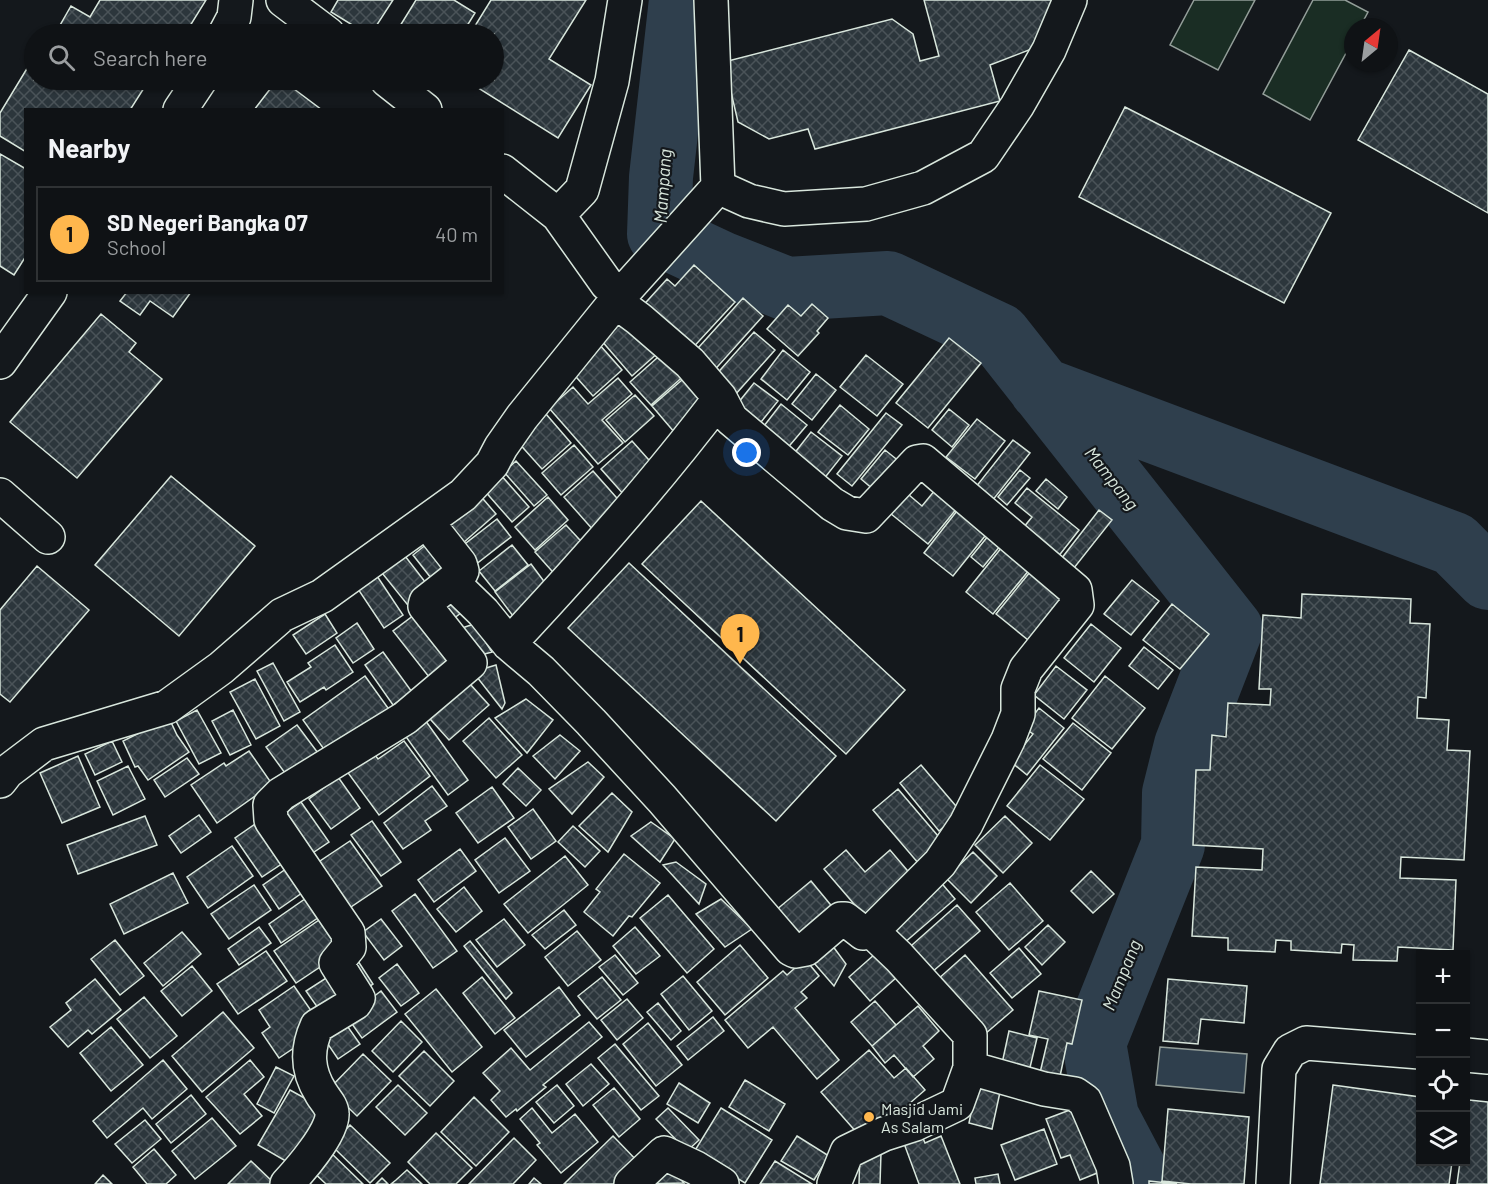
<!DOCTYPE html>
<meta charset="utf-8">
<style>
body{margin:0;font-family:Barlow,sans-serif;background:#181b1e;color:#f1f3f6}
.controls{position:absolute;right:18px;bottom:18px;display:grid;overflow:hidden;border-radius:0px;box-shadow:0 2px 4px #0004}
.controls button{width:54px;height:54px;display:grid;place-items:center;padding:0;border:0;border-bottom:2px solid #2f3234;background:#0f1215;color:#f1f3f6;font:30px sans-serif}
.compass{position:absolute;left:1344px;top:18px;width:54px;height:54px;border-radius:50%;background:#0f1215;box-shadow:0 2px 4px #0004;rotate:29deg}
.you{position:absolute;left:747px;top:453px;width:21px;height:21px;margin:-15px;border:4px solid #fff;border-radius:50%;background:#1a73e8;box-shadow:0 0 0 9px #1a73e833}
.badge{display:grid;place-items:center;width:39px;height:39px;border-radius:50%;background:#ffb74d;color:#111;font-size:20px;font-weight:700}
.pin{position:absolute;translate:-50% -50px;filter:drop-shadow(0 2px 3px #0008)}
.pin::after{content:'';position:absolute;top:32px;width:21px;height:18px;background:inherit;clip-path:polygon(0 0,100% 0,50% 100%)}
.list{margin:0;padding:0;list-style:none}
h2{display:flex;justify-content:space-between;align-items:center;height:78px;margin:0;padding:0 24px;font-size:26px}
h2 small{font-size:20px;font-weight:400;color:#9b9ea0}
.list li{display:grid;grid-template-columns:39px 1fr auto;gap:18px;align-items:center;box-sizing:border-box;height:96px;margin:0 12px 12px;padding:0 12px;border:2px solid #2f3234;border-radius:0px}
.list b{display:block;font-size:22px;white-space:nowrap}
.list p{margin:0;font-size:20px;white-space:nowrap;color:#9b9ea0}
.list em{font-size:20px;font-style:normal;color:#9b9ea0}
.icon{flex:none;width:33px;height:33px;fill:none;stroke:currentColor;stroke-width:2;stroke-linecap:round;stroke-linejoin:round}
.map{position:relative;flex:none;width:1488px;height:1184px;overflow:hidden}
.search{position:absolute;background:#0f1215;box-shadow:0 2px 4px #0004;left:24px;top:24px;width:480px;height:66px;display:flex;align-items:center;gap:15px;box-sizing:border-box;padding:0 21px;border-radius:33px;color:#9b9ea0;font-size:22px}
.panel{position:absolute;background:#0f1215;box-shadow:0 2px 4px #0004;left:24px;top:108px;width:480px;height:186px;border-radius:0px}
.map>svg:first-child{display:block}
.pitch{fill:#1a2d24;stroke:#939e99;stroke-width:1.5}
.water{fill:#2f3f4d;stroke:#939e99;stroke-width:1.5}
.lines{fill:none;stroke-linecap:round;stroke-linejoin:round}
.river{stroke:#2f3f4d;stroke-width:64}
.building{fill:url(#building-cross-hatch);stroke:#d8e6dc;stroke-width:1.5}
.minor-casing{stroke:#d8e6dc;stroke-width:36}
.minor{stroke:#14181c;stroke-width:33}
.poi-dot{fill:#ffb74d;stroke:#14181c;stroke-width:2}
.labels{text-anchor:middle;dominant-baseline:central;stroke-width:4.5;stroke-linejoin:round;paint-order:stroke}
.poi-label{font-size:16px;fill:#d8e6dc;stroke:#14181c;text-anchor:start}
.water-label{font-size:18px;font-style:italic;fill:#d8e6dc;stroke:#14181c}
</style>
<div class="map">
<svg width="1488" height="1184" viewBox="0 0 1488 1184">
<defs>
<pattern id="building-cross-hatch" width="8" height="8" patternUnits="userSpaceOnUse" patternTransform="scale(1.5)"><rect width="8" height="8" fill="#2c363c"/><path d="M0 0l8 8M0 8l8-8" fill="none" stroke="#4a5358"/></pattern>
</defs>
<rect width="100%" height="100%" fill="#14181c"/>
<path class="pitch" d="M1194 0H1255L1218 70 1170 45Z
M1313 0H1345L1368 12 1360 27H1353V40L1310 120 1263 94Z"/>
<path class="water" d="M1160 1047 1247 1054 1244 1093 1156 1085Z"/>
<g class="lines">
<path class="river" d="M681 0 661 177 659 234 721 263 787 289 888 283 999 335 1231 629 1186 745 1174 793 1173 845 1094 1043 1107 1117 1137 1174 1138 1184
M1041 389 1454 544 1488 578"/>
</g>
<path class="building" d="M100 0H206L185 34H71L59 27 71 6 90 17Z
M338 0H393L371 34H367L331 12Z
M416 0H454L475 13 462 34H395Z
M491 0H586L549 59 591 85 558 138 475 86 478 80H494V34H470Z
M924 0H1055L1042 45 990 65 1000 101 815 149 808 129 769 139 738 122 724 62 892 19 913 34 920 61 939 56Z
M1409 50 1488 94V213L1358 140Z
M34 57V80H130L144 88 130 110H26V152L0 136V113Z
M277 80H282L322 110H254Z
M1125 107 1331 213 1284 303 1079 197Z
M0 154 26 169V256L14 275 0 266Z
M694 265 735 302 688 353 639 310 667 279 675 286Z
M127 292H191L173 317 150 301 140 315 120 301Z
M743 298 763 316 710 375 690 357Z
M812 304 828 318 817 331 819 333 798 356 767 329 788 305 801 316Z
M101 314 136 343 129 352 162 379 77 478 10 422Z
M628 316 660 351 632 376 601 340Z
M754 332 775 350 735 395 714 377Z
M949 338 981 363 928 428 896 403Z
M598 343 622 370 593 396 569 369Z
M666 350 687 373 651 405 630 382Z
M783 350 810 372 787 400 761 379Z
M866 355 903 384 877 416 840 387Z
M690 373 713 400 675 433 652 406Z
M816 374 836 390 812 420 792 404Z
M618 378 632 394 602 420 623 443 598 464 549 408 573 387 588 404Z
M754 383 778 401 757 427 734 408Z
M635 395 654 416 625 442 606 420Z
M781 404 807 425 785 451 760 431Z
M840 405 869 429 848 455 818 432Z
M949 409 969 425 952 447 932 430Z
M886 413 902 425 852 486 837 474Z
M546 414 571 443 542 469 516 440Z
M977 419 1005 441 975 479 946 457Z
M811 432 842 456 823 480 793 455Z
M1013 440 1030 453 992 501 975 488Z
M632 441 656 468 625 496 601 469Z
M574 445 593 467 561 495 542 473Z
M885 450 905 466 881 496 861 479Z
M516 461 547 495 534 506 504 472Z
M1020 470 1030 478 1007 505 998 497Z
M593 471 623 505 594 531 564 497Z
M500 474 529 507 512 522 483 489Z
M171 476 255 546 179 636 95 565Z
M1046 479 1067 497 1058 509 1036 491Z
M940 484 962 502 928 544 885 509 902 489 922 506Z
M1027 488 1079 530 1054 562 1019 533 1032 517 1015 503Z
M478 493 496 514 463 543 444 522Z
M548 497 568 520 535 550 515 527Z
M701 501 905 690 846 754 642 564Z
M964 502 993 526 953 576 924 553Z
M1099 510 1112 520 1070 573 1058 563Z
M497 519 511 537 475 565 461 547Z
M566 525 590 551 559 579 535 552Z
M993 530 1005 540 983 567 971 557Z
M433 539 458 571 438 587 413 555Z
M1006 542 1034 564 993 614 966 592Z
M512 545 528 565 495 591 479 571Z
M405 556 433 592 411 609 382 573Z
M629 563 836 756 776 821 568 628Z
M531 564 552 592 516 620 495 592Z
M37 566 89 610 10 702 0 694V610Z
M1030 572 1068 602 1033 644 996 614Z
M375 573 403 615 384 628 356 586Z
M1132 580 1159 601 1131 635 1104 614Z
M1302 594 1411 599 1410 623 1430 624 1426 698 1418 697 1417 718 1449 720 1447 750 1470 751 1464 860 1401 857 1400 878 1456 880 1453 950 1398 947 1397 961 1353 960 1354 945 1342 944 1341 953 1291 950V941L1276 940 1275 952 1228 950V938L1192 936 1196 867 1262 870 1263 849 1193 845 1196 770H1210L1212 735 1226 737 1228 703 1270 705 1271 689H1259L1263 615 1301 618Z
M447 599 461 613 445 625Z
M1172 604 1209 634 1180 669 1143 640Z
M422 609 462 660 433 682 393 631Z
M325 614 337 633 306 654 293 635Z
M357 623 374 649 353 663 336 638Z
M474 624 492 652 474 657 453 631Z
M1091 624 1121 648 1094 682 1064 658Z
M335 645 353 672 326 690 324 687 300 702 287 682 311 667 308 663Z
M1144 647 1173 670 1158 689 1129 666Z
M383 652 412 692 393 705 365 665Z
M273 663 300 712 284 721 257 671Z
M496 665 505 703 502 709 473 672Z
M1056 666 1087 690 1064 719 1034 695Z
M461 674 489 705 449 740 422 710Z
M365 676 393 715 331 759 303 720Z
M1105 676 1145 708 1112 749 1072 718Z
M255 679 280 726 256 739 230 692Z
M526 699 553 720 527 753 495 718Z
M1039 708 1064 728 1027 775 1011 762 1033 734 1024 728Z
M197 710 221 753 199 764 176 721Z
M233 710 251 745 230 755 212 721Z
M169 718 177 735 189 752 148 780 138 766 135 767 123 741Z
M489 718 522 755 496 778 463 741Z
M425 720 468 780 448 795 404 734Z
M1073 723 1111 753 1082 790 1043 759Z
M297 725 324 761 293 784 266 747Z
M560 735 580 751 555 779 533 756Z
M112 741 122 762 95 775 85 754Z
M404 741 430 776 379 815 343 766 369 747 378 759Z
M249 751 272 784 217 823 191 785 224 763 226 766Z
M78 756 100 807 62 823 40 773Z
M187 758 199 774 165 797 154 780Z
M588 762 604 777 572 814 549 789Z
M921 765 961 812 939 831 900 783Z
M1040 765 1084 799 1050 840 1007 806Z
M128 766 145 799 113 815 97 781Z
M518 768 541 790 526 806 503 784Z
M338 777 360 808 331 829 309 799Z
M432 786 447 806 425 821 431 830 403 849 384 823Z
M492 787 514 818 478 843 456 813Z
M898 789 944 843 919 864 873 810Z
M612 793 632 812 608 852 579 826Z
M301 802 329 842 302 860 274 821Z
M533 809 556 841 531 859 508 827Z
M199 815 211 832 181 853 169 836Z
M145 816 157 845 78 874 67 845Z
M1005 816 1032 843 1003 873 975 845Z
M265 817 292 857 262 877 235 838Z
M372 821 401 862 381 876 351 835Z
M651 822 675 839 660 862 631 836Z
M573 826 600 851 585 867 558 842Z
M505 838 530 871 499 893 475 860Z
M350 841 382 886 342 913 311 867Z
M232 846 253 876 208 908 187 877Z
M460 849 476 871 434 902 418 880Z
M846 850 865 872 890 850 918 883 872 925 824 869Z
M973 852 997 876 971 903 946 878Z
M624 854 660 883 632 917 629 916 613 936 584 912 600 892 596 889Z
M565 856 588 885 528 933 504 904Z
M676 862 706 884 699 904 663 865Z
M293 864 309 888 279 909 263 885Z
M1091 871 1114 894 1093 913 1071 891Z
M173 873 188 903 124 934 110 904Z
M938 879 955 899 896 950 879 930Z
M811 881 839 915 799 949 770 915Z
M1010 883 1043 921 1009 950 976 912Z
M254 885 271 910 229 939 211 914Z
M464 887 482 911 456 932 437 909Z
M312 894 325 913 281 943 269 924Z
M415 894 457 951 433 968 392 911Z
M668 895 714 949 687 973 640 918Z
M721 899 752 929 725 947 696 914Z
M957 905 980 931 925 978 903 953Z
M564 910 576 925 545 949 532 935Z
M322 918 344 951 296 983 274 951Z
M381 919 402 946 384 960 363 932Z
M504 919 525 945 497 967 476 940Z
M1048 925 1065 942 1042 965 1025 947Z
M259 927 271 943 239 965 228 949Z
M635 927 660 956 636 974 613 946Z
M577 931 601 960 568 986 545 957Z
M182 932 201 954 163 986 144 963Z
M115 940 144 976 120 995 91 959Z
M470 941 512 993 506 999 464 946Z
M740 945 768 978 725 1015 697 982Z
M832 945 846 964 834 986 814 963Z
M884 946 905 970 870 1001 849 977Z
M1019 948 1041 974 1012 998 990 973Z
M266 951 287 981 238 1014 217 984Z
M615 955 638 983 623 995 599 967Z
M965 955 1013 1010 985 1034 937 980Z
M356 958 373 984 359 994 342 968Z
M805 959 819 976 801 992 807 998 795 1008 839 1060 817 1079 773 1027 748 1048 725 1020 783 971 787 975Z
M397 964 419 993 401 1006 379 978Z
M192 966 212 991 182 1016 161 991Z
M337 971 355 998 325 1018 306 991Z
M683 976 712 1011 689 1030 661 994Z
M482 977 515 1018 495 1034 463 993Z
M602 977 621 1000 597 1019 578 996Z
M95 979 121 1010 92 1034 88 1030 68 1047 50 1027 71 1010 66 1003Z
M1168 979 1247 986 1244 1023 1201 1019 1198 1044 1163 1041Z
M294 986 312 1012 302 1019 313 1035 279 1058 262 1033 270 1027 259 1010Z
M559 987 580 1015 526 1057 504 1030Z
M436 989 482 1047 452 1072 405 1014Z
M381 991 397 1012 362 1038 347 1017Z
M1039 991 1082 1000 1072 1044 1067 1043 1059 1081 1039 1077 1048 1039 1029 1035Z
M144 997 177 1036 150 1058 117 1019Z
M627 999 643 1018 617 1040 601 1020Z
M875 1001 896 1025 872 1046 851 1022Z
M658 1003 681 1031 671 1040 647 1012Z
M918 1006 939 1031 923 1046 934 1059 913 1077 894 1055 885 1063 872 1046Z
M223 1012 254 1048 202 1092 172 1056Z
M338 1013 360 1044 338 1059 317 1028Z
M713 1017 724 1031 688 1060 677 1046Z
M401 1021 422 1042 393 1072 372 1051Z
M589 1022 602 1037 543 1085 546 1087 517 1111 516 1109 506 1117 491 1100 500 1091 483 1073 511 1048 530 1070Z
M648 1023 682 1065 656 1086 623 1044Z
M111 1027 143 1065 111 1091 80 1053Z
M1009 1031 1037 1038 1027 1080 1000 1073Z
M615 1044 659 1096 641 1110 598 1058Z
M869 1050 894 1078 906 1068 925 1090 865 1142 821 1092Z
M424 1051 454 1081 430 1106 399 1076Z
M363 1054 391 1081 357 1116 329 1089Z
M163 1060 187 1089 152 1119 143 1108 107 1138 93 1121Z
M250 1060 264 1077 244 1094 262 1116 240 1134 206 1097Z
M591 1064 609 1084 583 1106 566 1084Z
M276 1067 294 1076 274 1113 257 1104Z
M978 1078 1002 1083 992 1129 969 1123Z
M745 1080 785 1104 769 1131 729 1107Z
M679 1083 710 1103 698 1123 667 1104Z
M398 1085 427 1113 405 1135 376 1107Z
M557 1085 574 1106 554 1123 536 1102Z
M1333 1085 1420 1097V1162H1452L1449 1184H1320Z
M614 1088 640 1119 619 1137 593 1105Z
M290 1090 328 1111 296 1167 258 1145Z
M191 1095 206 1114 171 1143 156 1124Z
M474 1097 509 1132 476 1166 441 1132Z
M1469 1100 1488 1102V1184H1457L1460 1162H1466V1122Z
M1083 1105 1112 1167 1080 1180 1070 1155 1061 1158 1046 1119Z
M532 1108 552 1133 575 1114 598 1142 561 1173 537 1145 540 1143 520 1119Z
M668 1108 699 1140 687 1151 656 1119Z
M721 1108 772 1140 745 1183 694 1152Z
M1168 1109 1249 1117 1244 1184H1191L1162 1181Z
M212 1118 236 1146 195 1179 172 1151Z
M145 1120 161 1139 132 1163 115 1144Z
M350 1125 390 1163 370 1183 331 1145Z
M1044 1129 1057 1164 1015 1180 1001 1145Z
M920 1131 925 1143 941 1136 960 1184H919L902 1138Z
M436 1133 472 1168 456 1184H430L408 1162Z
M613 1136 642 1166 624 1184H564Z
M797 1136 829 1156 814 1180 781 1161Z
M514 1138 536 1160 513 1184H469Z
M154 1149 176 1175 166 1184H147L133 1167Z
M328 1150 363 1184H326L309 1168Z
M860 1152 881 1153 880 1184H859Z
M251 1161 275 1184H228Z
M775 1161 812 1184H760Z
M664 1162 684 1183 641 1184Z
M407 1170 422 1184H391L396 1180Z
M998 1174 1000 1184H976L975 1178Z
M103 1175 112 1184H95Z
M382 1178 388 1184H376Z
M534 1178 541 1184H529Z
M1149 1181 1177 1184H1149Z"/>
<g class="lines">
<defs>
<path id="minor" d="M283 0 328 34
M225 34 234 17 236 0
M387 80 425 110
M180 110 200 80
M502 171 558 215 607 284 620 296
M718 187 749 201 784 209 866 204 923 188 983 156 1017 106 1049 50 1070 0
M558 215 582 190 612 81 625 0
M616 302 639 319 690 363 720 398 731 419 832 504 847 513 866 516 917 462 923 461 1075 590 1077 605 1026 669 1018 689V714L1008 740 966 824 940 863 878 925 875 931 877 936 899 957 970 1035V1068L1044 1089 1075 1094 1085 1101 1113 1166 1116 1184
M0 362 50 292
M0 495 48 537
M452 582 483 612 509 644 541 671 591 722 662 799 791 949 795 951 806 949 841 919H845L863 933 875 931
M509 644C583 565 655 484 720 398
M0 781 7 772 44 744 167 707 221 668 282 615 322 596 463 495 492 464 501 447 522 417 620 296 718 187 711 0
M1466 1055 1488 1057
M287 1184C300 1170 333 1132 332 1114 332 1106 325 1100 321 1093 307 1071 306 1050 317 1026L355 1003 358 998 336 963 349 947 348 933 271 820 270 805 281 794 405 718 470 663 425 606 426 602 459 576 462 571 460 564 427 522
M631 1184 664 1153 696 1168 722 1184
M834 1184 847 1152 884 1134 915 1124 957 1104 970 1068
M1273 1184 1279 1069 1290 1051 1306 1043 1420 1052"/>
</defs>
<use href="#minor" class="minor-casing"/>
<use href="#minor" class="minor"/>
</g>
<circle class="poi-dot" cx="869" cy="1117" r="6"/>
<g class="labels">
<g class="poi-label">
<text x="881" y="1108">Masjid Jami<tspan x="881" dy="18">As Salam</tspan></text>
</g>
<g class="water-label">
<text transform="translate(662 186) rotate(-86)">Mampang</text>
<text transform="translate(1112 478) rotate(52)">Mampang</text>
<text transform="translate(1121 975) rotate(-68)">Mampang</text>
</g>
</g>
</svg>
<div class="controls">
<button>+</button>
<button>−</button>
<button><svg class="icon" aria-label="locate" viewBox="0 0 24 24"><circle cx="12" cy="12" r="6"/><path d="M12 2v4M12 18v4M2 12h4M18 12h4"/></svg></button>
<button><svg class="icon" aria-label="layers" viewBox="0 0 24 24"><path d="M12 4l9 5-9 5-9-5zM3 14l9 5 9-5"/></svg></button>
</div>
<svg class="compass" viewBox="-18 -18 36 36"><path d="M0-13l5 13h-10z" fill="#e53935"/><path d="M0 13l5-13h-10z" fill="#9b9ea0"/></svg>
<div class="you"></div>
<div class="pin badge" style="left:740px;top:664px">1</div>
<div class="search"><svg class="icon" aria-label="search" viewBox="0 0 24 24"><circle cx="10" cy="10" r="6"/><path d="M15 15l6 6"/></svg>Search here</div>
<section class="panel">
<h2>Nearby<small></small></h2>
<ul class="list">
<li><span class="badge">1</span><div><b>SD Negeri Bangka 07</b><p>School</p></div><em>40 m</em></li>
</ul>
</section>
</div>
